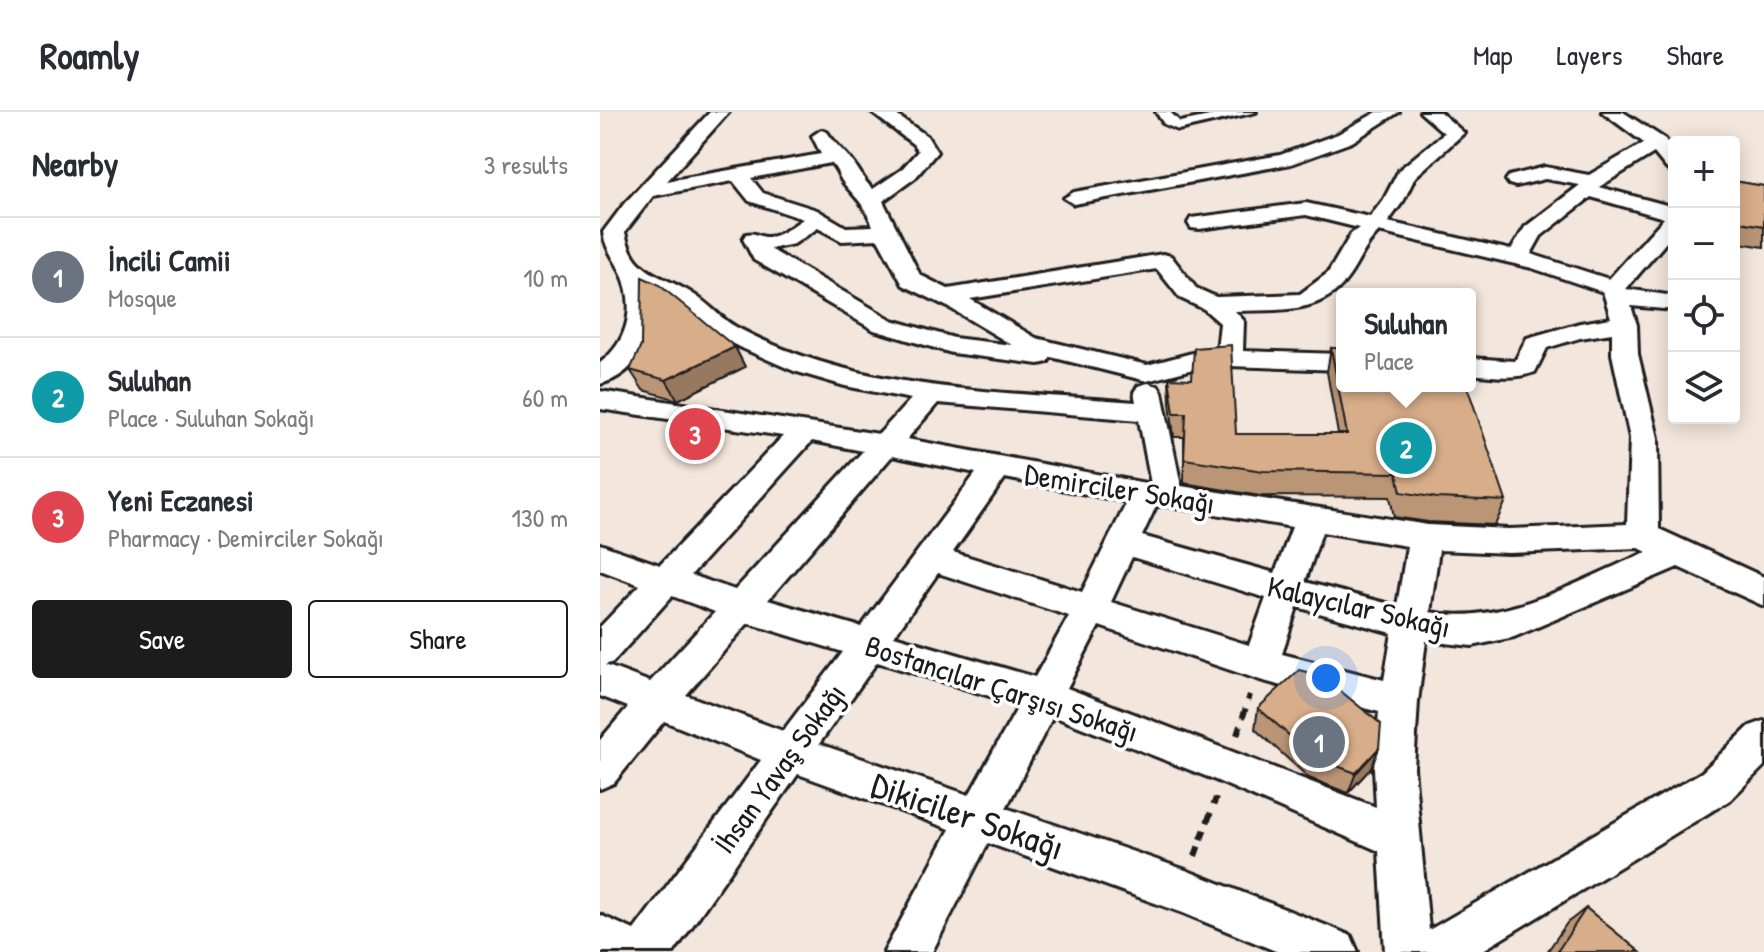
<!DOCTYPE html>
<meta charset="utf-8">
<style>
body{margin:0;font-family:"Patrick Hand",sans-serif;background:#f2f2f3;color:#2b2b33}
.controls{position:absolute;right:24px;top:24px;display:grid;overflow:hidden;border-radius:8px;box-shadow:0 4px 20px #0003}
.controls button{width:72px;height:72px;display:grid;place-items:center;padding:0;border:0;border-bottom:2px solid #e1e1e2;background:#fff;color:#2b2b33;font:40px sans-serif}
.you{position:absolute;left:726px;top:566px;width:28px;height:28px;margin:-20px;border:6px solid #fff;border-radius:50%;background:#1a73e8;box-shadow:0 0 0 12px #1a73e833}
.badge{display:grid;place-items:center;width:52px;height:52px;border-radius:50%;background:#1c1c1c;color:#fff;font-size:26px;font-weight:700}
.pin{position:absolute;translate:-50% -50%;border:4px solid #fff;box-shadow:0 2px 8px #0006}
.popup{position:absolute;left:736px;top:176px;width:140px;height:104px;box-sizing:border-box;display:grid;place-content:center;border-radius:8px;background:#fff;filter:drop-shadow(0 2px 6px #0005);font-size:26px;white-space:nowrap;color:#7c7c81}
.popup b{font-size:30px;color:#2b2b33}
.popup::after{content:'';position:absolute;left:50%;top:100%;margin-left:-16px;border:16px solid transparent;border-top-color:#fff}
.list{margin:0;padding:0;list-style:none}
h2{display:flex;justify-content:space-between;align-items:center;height:104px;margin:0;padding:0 32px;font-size:34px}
h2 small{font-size:26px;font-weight:400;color:#7c7c81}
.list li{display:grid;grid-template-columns:52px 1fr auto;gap:24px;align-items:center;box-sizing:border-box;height:120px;padding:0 32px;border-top:2px solid #e1e1e2}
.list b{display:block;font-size:30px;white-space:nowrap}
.list p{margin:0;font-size:26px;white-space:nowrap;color:#7c7c81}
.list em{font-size:26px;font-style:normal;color:#7c7c81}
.actions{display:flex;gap:16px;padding:24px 32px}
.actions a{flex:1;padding:18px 0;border:2px solid #1c1c1c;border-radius:8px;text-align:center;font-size:28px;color:#1c1c1c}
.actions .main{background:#1c1c1c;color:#fff}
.icon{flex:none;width:44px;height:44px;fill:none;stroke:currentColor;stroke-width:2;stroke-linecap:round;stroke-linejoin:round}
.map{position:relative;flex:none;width:1164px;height:840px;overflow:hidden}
header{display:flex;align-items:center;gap:48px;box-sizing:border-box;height:112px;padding:0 40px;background:#fff;border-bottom:2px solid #e1e1e2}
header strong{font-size:38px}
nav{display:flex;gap:44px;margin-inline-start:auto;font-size:28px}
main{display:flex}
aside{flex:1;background:#fff}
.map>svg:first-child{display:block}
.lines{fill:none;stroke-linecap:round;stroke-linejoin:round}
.pedestrian-casing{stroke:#1c1c1c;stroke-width:6}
.minor-casing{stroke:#1c1c1c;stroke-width:6}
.path{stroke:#1c1c1c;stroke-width:6;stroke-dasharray:10 8;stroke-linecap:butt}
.pedestrian{fill:#fff;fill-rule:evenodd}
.minor{fill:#fff;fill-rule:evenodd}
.wall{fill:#ba9576;stroke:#1c1c1c;stroke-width:2}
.shaded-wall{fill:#977960;stroke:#1c1c1c;stroke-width:2}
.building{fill:#d8ad89;stroke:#1c1c1c;stroke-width:2}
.labels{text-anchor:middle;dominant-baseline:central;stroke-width:7;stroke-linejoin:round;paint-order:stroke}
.street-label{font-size:30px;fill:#1c1c1c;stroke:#fff}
.near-street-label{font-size:36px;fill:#1c1c1c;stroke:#fff}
</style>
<header>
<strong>Roamly</strong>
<nav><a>Map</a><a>Layers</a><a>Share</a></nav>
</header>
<main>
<aside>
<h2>Nearby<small>3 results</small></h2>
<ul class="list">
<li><span class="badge" style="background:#6b7280">1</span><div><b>İncili Camii</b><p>Mosque</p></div><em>10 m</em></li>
<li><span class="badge" style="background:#0f9aa8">2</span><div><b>Suluhan</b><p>Place · Suluhan Sokağı</p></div><em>60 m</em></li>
<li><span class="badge" style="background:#e0444e">3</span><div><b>Yeni Eczanesi</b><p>Pharmacy · Demirciler Sokağı</p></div><em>130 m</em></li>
</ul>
<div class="actions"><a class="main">Save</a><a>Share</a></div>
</aside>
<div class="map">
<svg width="1164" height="840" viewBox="0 0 1164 840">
<rect width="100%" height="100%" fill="#f3e6dc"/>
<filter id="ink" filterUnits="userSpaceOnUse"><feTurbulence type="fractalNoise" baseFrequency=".0125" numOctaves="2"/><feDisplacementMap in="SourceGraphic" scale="16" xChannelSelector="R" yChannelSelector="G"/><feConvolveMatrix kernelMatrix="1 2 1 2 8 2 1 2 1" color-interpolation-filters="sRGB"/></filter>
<g filter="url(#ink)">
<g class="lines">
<defs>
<path id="pedestrian" d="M556 0H570L580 10 629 0H656L578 18 564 12Z"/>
<path id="minor" d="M110 0H129L67 69 221 42 212 24 221 18 227 20C237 35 249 43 257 56 263 65 265 70 273 77L301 58 318 39 313 32 271 0H292L327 24 337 40 315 66 283 89 320 163 348 177 563 142 571 144 596 176 616 185 700 182 728 161 751 122 759 116 706 103 599 117 591 116 588 111 591 106 706 91 770 105 784 87 799 58 844 21 820 0H840L864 21 815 65 804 88 788 110 911 138 925 115 980 73 945 67 916 74 909 72 906 68 909 64 945 55 989 63 1044 31 1002 0H1023L1065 27 1074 40V59L1067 57 1054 41 999 75 1074 95V121L1026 177 1074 184V198L1031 194 1037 213 1038 242 1058 326 1059 417 1164 465V494L1078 455 914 525 872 534 826 529 818 589 814 656 829 818 1102 660 1150 614 1164 609V654L1130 688 880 840H785L779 739 613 667 453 604 406 696 583 757 735 817 751 824 758 840H678L583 801 388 731 332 840H284L350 717 198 662 74 840H0V803L34 818 161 648 64 609 14 671 0 677V628L28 595 0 584V515L40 473 0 458V432L60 453 183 324 0 297V279L279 322 311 287 245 274 194 259 117 225 77 192 48 178C56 217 43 261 0 272V251C29 229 36 194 21 160 14 146 5 136 3 120L24 92ZM231 51C239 59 239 67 246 74 261 91 264 93 273 114L246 115 217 98 163 81 151 66ZM133 69 149 89 203 107C193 113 179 126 165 125 158 124 156 120 146 122L143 127 154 148 274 218 352 241 439 252 448 250 451 245 547 269 597 256 628 254 742 258V242L643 239 644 209 635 199C675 197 720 204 747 167 759 151 764 134 779 120L932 156 1003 180 1011 206 980 211 927 226 915 249 870 246V262C892 264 914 268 935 260L947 236 980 226 1012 221V242L1030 326 1027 412 909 417 828 413 581 374 562 280 558 274 548 271 538 274 534 280 536 290C402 279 258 281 136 215 121 207 108 191 93 182 62 162 33 163 25 120L53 84ZM991 85 1064 106 1009 167 931 142 941 124ZM218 116 242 129 278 127 303 173 350 196 412 233 354 226 292 208 170 137 194 132ZM557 157 580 186 604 197 620 211 617 239 596 240 547 253 436 226 370 187ZM338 291 539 308 551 372 307 327ZM212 329 263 339 135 478 91 463ZM292 344 376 361 261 515 168 488ZM405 366 527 390 482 480 353 440ZM556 394H568L692 415 675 461 542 424ZM722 420 807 434 797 494 705 470ZM1039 436 1047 440C982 467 902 515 830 500L839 438 909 441ZM532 445 666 486 649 533 511 490ZM338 461 469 504 435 565 294 524ZM72 484 115 500 50 570 5 553 13 550ZM697 495 792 521 784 568 682 542ZM148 511 243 540 183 619 86 583ZM499 514 660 568 779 600 774 656 776 695 467 576ZM277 550 419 593 369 683 219 632Z
M777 0H799L752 30 691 52 474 92 464 86 474 80 680 43 738 22Z"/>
</defs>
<use href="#pedestrian" class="pedestrian-casing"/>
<use href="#minor" class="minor-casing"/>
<path class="path" d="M637 623 650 583
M595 744 616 686"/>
<use href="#pedestrian" class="pedestrian"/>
<use href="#minor" class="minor"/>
</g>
<path class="wall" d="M1134 69 1164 74V135L1134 130Z
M135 235 145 255 78 288 43 278 30 258Z
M731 236 906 389 895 413 828 410 794 405 790 385 660 384 584 371V325H574L570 291 569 266 636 322H738L727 260Z
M658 596 779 636 771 656 748 681 709 666 655 617Z
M986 796 1040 840H947L967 811Z"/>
<path class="shaded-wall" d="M135 235 145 255 78 288 66 268Z
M779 636 771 656 748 681 756 661Z"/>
<path class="building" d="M1134 69 1164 74V114L1134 109Z
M42 165 58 172 135 235 66 268 30 258 41 234Z
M631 233 636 322H747L731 236H742V274H867L906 389 837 386 801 380 797 361 663 359 584 347 586 301H574L569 266 592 267 594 236Z
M699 558 722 564 781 612 779 636 756 661 715 646 658 596Z
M986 796 1040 840H957Z"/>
</g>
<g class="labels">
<g class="street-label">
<text transform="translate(520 376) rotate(9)">Demirciler Sokağı</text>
<text transform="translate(759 494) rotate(13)">Kalaycılar Sokağı</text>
<text transform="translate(402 576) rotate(18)">Bostancılar Çarşısı Sokağı</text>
<text transform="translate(179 656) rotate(-54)">İhsan Yavaş Sokağı</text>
</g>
<g class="near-street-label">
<text transform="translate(368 703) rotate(19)">Dikiciler Sokağı</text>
</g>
</g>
</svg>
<div class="controls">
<button>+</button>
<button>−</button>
<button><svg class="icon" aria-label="locate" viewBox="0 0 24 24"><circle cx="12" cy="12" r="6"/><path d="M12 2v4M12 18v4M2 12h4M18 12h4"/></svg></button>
<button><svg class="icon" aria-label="layers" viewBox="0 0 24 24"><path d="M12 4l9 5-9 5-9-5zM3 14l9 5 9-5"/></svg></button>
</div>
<div class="you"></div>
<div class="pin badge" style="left:719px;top:630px;background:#6b7280">1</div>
<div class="pin badge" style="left:806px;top:336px;background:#0f9aa8">2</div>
<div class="popup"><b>Suluhan</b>Place</div>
<div class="pin badge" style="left:95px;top:322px;background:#e0444e">3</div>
</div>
</main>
